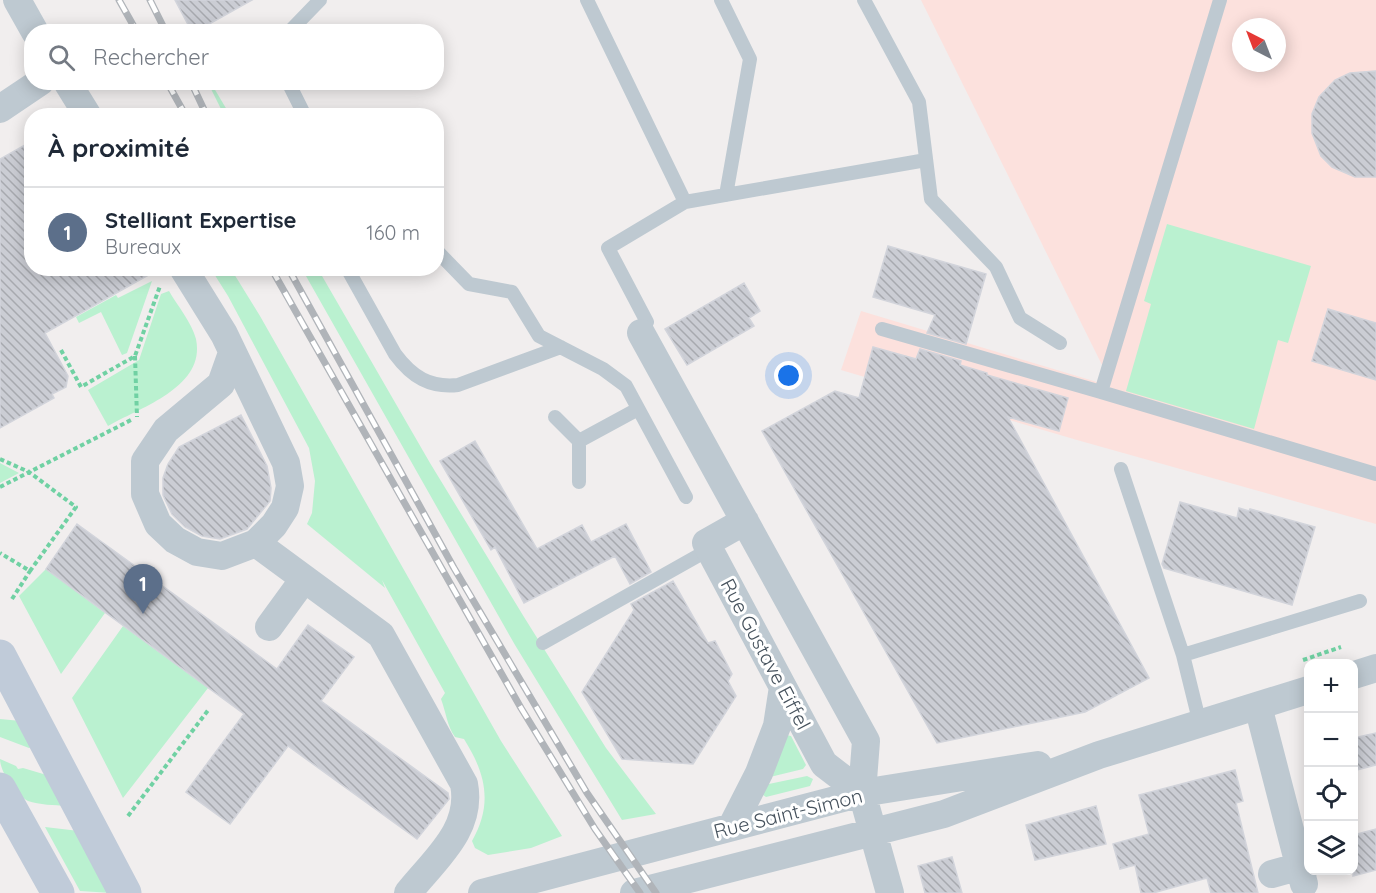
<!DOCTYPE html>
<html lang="fr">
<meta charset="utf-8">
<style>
body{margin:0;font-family:Quicksand,sans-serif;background:#f2f2f3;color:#1f2937}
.controls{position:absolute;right:18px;bottom:18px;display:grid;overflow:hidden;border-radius:12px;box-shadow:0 3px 15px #0003}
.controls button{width:54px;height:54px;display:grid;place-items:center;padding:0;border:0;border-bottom:2px solid #e0e1e3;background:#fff;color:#1f2937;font:30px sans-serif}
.compass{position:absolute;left:1232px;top:18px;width:54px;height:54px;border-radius:50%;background:#fff;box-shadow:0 3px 15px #0003;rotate:318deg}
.you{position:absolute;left:789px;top:376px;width:21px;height:21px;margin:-15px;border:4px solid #fff;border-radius:50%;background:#1a73e8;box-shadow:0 0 0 9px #1a73e833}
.badge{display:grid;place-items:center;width:39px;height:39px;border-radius:50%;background:#0f6beb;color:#fff;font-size:20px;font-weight:700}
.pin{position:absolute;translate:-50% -50px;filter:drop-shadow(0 2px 3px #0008)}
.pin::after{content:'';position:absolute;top:32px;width:21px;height:18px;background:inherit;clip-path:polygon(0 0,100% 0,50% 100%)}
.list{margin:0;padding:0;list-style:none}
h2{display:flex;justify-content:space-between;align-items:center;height:78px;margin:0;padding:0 24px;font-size:26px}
h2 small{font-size:20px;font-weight:400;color:#747a83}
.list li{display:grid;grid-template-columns:39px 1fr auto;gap:18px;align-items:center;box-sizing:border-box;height:90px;padding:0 24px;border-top:2px solid #e0e1e3}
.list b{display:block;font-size:22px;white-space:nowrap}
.list p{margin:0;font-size:20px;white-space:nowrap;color:#747a83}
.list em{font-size:20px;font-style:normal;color:#747a83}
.icon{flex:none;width:33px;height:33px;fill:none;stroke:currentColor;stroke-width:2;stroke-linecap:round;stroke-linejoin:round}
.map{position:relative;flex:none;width:1376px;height:893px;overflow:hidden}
.search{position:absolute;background:#fff;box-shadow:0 3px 15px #0003;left:24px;top:24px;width:420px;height:66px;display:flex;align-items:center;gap:15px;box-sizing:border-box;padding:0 21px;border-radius:24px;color:#747a83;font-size:22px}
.panel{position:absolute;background:#fff;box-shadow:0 3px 15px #0003;left:24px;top:108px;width:420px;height:168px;border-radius:24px}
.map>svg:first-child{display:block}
.medical{fill:#fce1dd;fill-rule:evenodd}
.green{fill:#baf1d0}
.building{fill:url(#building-back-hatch);stroke:#d2d4db;stroke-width:1.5}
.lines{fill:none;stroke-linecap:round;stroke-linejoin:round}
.path{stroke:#70d1a3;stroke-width:4;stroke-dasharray:4.5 3;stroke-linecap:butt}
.lane{stroke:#bec9d1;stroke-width:14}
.street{stroke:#bec9d1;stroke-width:28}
.secondary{stroke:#c0cbd9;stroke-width:33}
.rail-casing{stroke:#b0b4b9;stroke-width:7}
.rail{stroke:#fff;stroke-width:4.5;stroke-dasharray:14;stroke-linecap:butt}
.labels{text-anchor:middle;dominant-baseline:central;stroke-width:6;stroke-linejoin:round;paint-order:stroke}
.street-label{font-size:20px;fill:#46525d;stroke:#fff}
</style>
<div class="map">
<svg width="1376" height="893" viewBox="0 0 1376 893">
<defs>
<pattern id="building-back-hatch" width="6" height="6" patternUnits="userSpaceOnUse" patternTransform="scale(1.5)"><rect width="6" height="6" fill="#cbcdd4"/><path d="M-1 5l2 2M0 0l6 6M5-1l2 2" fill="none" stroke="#a7a9af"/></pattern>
</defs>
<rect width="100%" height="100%" fill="#f1eeee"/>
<path class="medical" d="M921 0H1376V524L1077 440 841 370 861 311 1097 382 1103 367ZM1241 27H1277V63H1241Z"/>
<path class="green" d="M208 83H211L230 115H224Z
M1167 224 1311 266 1288 343 1278 340 1254 429 1126 391 1151 304 1144 301Z
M211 269H231L260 316 501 741 562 836 531 848 488 855 475 848 472 841C493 804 486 774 464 739L455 737C447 726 446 712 441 699L445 693 382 580 385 588 307 524 312 513 315 481 309 448 228 296Z
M302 269H318L430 463 524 617 606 748 656 814 622 820 515 645Z
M152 281 127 353 122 355 101 312 79 323 76 317 116 295 118 298Z
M169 291C177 305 192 323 196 339 206 387 141 407 108 426L88 390 139 360 161 294Z
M0 463 19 473 0 483Z
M46 569 105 613 61 674 19 596Z
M123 626 208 688 123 798 72 698Z
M0 719 21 721 34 746 29 748 0 737Z
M786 735 791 736 806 765 803 769 770 777Z
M0 759 16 766 18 769 23 768 50 776 66 806C55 805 39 805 28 801 16 795 0 772 0 759Z
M807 776 813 779 810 786 766 797 760 793 764 785Z
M45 827 79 831 112 893 80 891Z"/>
<path class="building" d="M175 0H252L195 32H192Z
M1376 71V177H1355L1332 167 1321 156 1312 133V114L1319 97 1335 80 1350 73Z
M32 141V268H161L45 333 68 376 66 387 52 394 54 398 0 428V159Z
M888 246 986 274 966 344 927 333 935 315 873 297Z
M744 283 760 311 749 318 754 326 687 365 665 329Z
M1328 309 1376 323V380L1312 361Z
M873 347 916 359 920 349 961 361 960 365 987 373V375L1068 398 1059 431 1008 417 1149 678 1085 712 937 743 762 431 835 391 859 398Z
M241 415 267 466 271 488 270 501 247 529 220 539 202 536 185 527 172 514 163 495V478L168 464 179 447Z
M475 441 537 549 582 525 591 542 626 524 651 572 630 584 615 556 524 603 495 547 491 550 440 461Z
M1180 502 1237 518 1239 508 1249 511 1250 509 1315 527 1292 605 1164 568 1162 564Z
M77 524 277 669 308 625 354 657 321 701 448 793 449 799 417 839 288 746 230 824 186 792 244 714 46 569Z
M673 581 708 643 715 641 732 674 728 681 736 696 693 764 622 759 582 692 634 610 631 604Z
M1376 733V765L1353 771V738Z
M1235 770 1243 801 1236 803 1258 893H1211L1207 878 1153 893H1141L1135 865 1120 869 1113 844 1149 834 1139 795Z
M1096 806 1106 844 1035 860 1026 825Z
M1376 829V870L1353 876V835Z
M952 857 962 893H925L918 866Z"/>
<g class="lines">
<path class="path" d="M61 350 81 387 135 356 160 286
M135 356 137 417
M0 459 29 472 76 507 30 571 0 553
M0 487 133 419
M12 599 30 571
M1303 660 1341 647
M128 816 209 709"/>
<path class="lane" d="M587 0 685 202 608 248 647 322 641 333
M721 0 750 59 726 195
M864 0 919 102 931 199 996 267 1020 318 1060 343
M1220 0 1101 392 1376 474
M289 32 320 0
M288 82 305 116
M685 202 926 160
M436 250 469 284 512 292 539 336 603 369 626 386 686 497
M347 268 395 354C412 377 430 388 458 385L561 347
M882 329 1101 392
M555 417 579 441 638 409
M579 441V482
M1121 469 1183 655 1200 724
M543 643 710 549
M1183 655 1360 601"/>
<path class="street" d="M17 0 35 32
M67 82 88 116
M0 109 40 82
M183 268 224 334 286 463 290 486 285 508 274 525 256 543 222 556 197 552 175 540 158 524 145 494V461L166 430 221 384 232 353
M641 333 866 741 862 793 890 893
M745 521 706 543 824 764 862 793
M256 543 381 635 464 784C473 830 434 860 408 893
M269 627 304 579
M1354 675 1376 668
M1258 706 1304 884
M732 826 759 773 777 726 783 687
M1272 874 1308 864
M482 893 862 793 1038 765
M634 893 944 814 1099 755 1308 690"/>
<path class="secondary" d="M0 656 125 893
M0 789 58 893"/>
<defs>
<path id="rail" d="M119 0 137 32
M150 0 166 32
M167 82 186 116
M191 82 207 116
M271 268 521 708 595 829 640 893
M288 268 454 568 587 793 656 893"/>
</defs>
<use href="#rail" class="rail-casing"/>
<use href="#rail" class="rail"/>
</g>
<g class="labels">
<g class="street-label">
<text transform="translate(766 654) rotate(62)">Rue Gustave Eiffel</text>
<text transform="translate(788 813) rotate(-14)">Rue Saint-Simon</text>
</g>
</g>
</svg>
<div class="controls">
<button>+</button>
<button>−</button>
<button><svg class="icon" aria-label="locate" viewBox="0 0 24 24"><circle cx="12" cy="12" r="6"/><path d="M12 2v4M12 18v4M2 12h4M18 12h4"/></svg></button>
<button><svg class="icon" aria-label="layers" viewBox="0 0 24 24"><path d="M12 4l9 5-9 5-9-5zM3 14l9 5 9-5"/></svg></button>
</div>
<svg class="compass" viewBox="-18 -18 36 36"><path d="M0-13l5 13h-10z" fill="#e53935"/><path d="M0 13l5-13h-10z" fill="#747a83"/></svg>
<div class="you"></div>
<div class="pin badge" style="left:143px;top:614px;background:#5c6f8a">1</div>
<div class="search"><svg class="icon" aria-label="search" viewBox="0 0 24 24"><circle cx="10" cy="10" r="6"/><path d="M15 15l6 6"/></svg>Rechercher</div>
<section class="panel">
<h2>À proximité<small></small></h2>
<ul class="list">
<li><span class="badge" style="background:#5c6f8a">1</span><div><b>Stelliant Expertise</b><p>Bureaux</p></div><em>160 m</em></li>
</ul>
</section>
</div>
